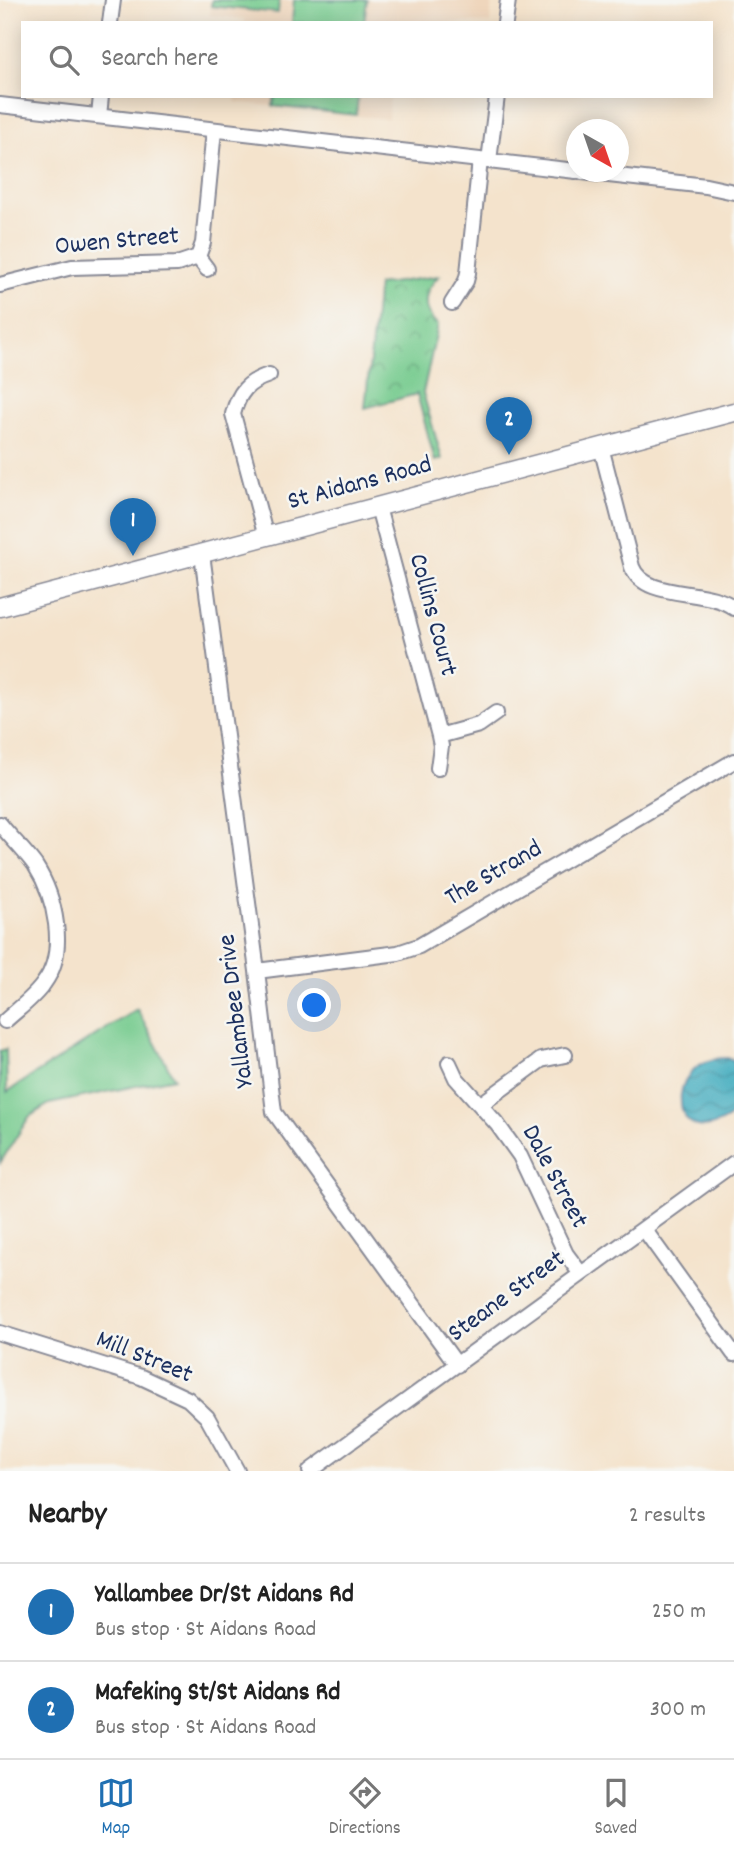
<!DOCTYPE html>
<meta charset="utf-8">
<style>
body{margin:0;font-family:Dekko,sans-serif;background:#f6f6f6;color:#222}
.compass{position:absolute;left:566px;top:119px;width:63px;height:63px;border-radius:50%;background:#fff;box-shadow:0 4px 18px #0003;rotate:140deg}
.you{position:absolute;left:315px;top:1006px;width:24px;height:24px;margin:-18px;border:5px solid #fff;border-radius:50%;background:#1a73e8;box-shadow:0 0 0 10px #1a73e833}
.badge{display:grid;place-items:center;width:46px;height:46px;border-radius:50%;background:#1f6fb2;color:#fff;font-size:23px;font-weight:700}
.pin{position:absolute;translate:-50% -58px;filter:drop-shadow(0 2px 4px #0008)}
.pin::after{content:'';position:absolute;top:37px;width:24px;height:21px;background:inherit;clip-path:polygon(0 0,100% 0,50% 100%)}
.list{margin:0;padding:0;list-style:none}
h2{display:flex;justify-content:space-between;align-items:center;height:91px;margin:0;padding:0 28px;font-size:30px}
h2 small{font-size:23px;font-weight:400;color:#767676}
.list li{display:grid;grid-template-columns:46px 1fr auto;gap:21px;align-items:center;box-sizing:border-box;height:98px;padding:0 28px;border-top:2px solid #e0e0e0}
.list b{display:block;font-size:26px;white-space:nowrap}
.list p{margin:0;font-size:23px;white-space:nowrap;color:#767676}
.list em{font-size:23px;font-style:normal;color:#767676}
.icon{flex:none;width:38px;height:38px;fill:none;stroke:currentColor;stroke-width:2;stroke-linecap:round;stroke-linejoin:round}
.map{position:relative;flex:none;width:734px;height:1471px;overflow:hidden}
.search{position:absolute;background:#fff;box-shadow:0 4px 18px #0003;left:21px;right:21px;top:21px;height:77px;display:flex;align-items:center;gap:18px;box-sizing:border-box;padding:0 24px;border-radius:0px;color:#767676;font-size:26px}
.sheet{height:287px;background:#fff}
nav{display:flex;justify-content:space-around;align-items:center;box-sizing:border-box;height:98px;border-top:2px solid #e0e0e0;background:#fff;font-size:19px;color:#767676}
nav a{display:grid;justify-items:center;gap:4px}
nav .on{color:#1f6fb2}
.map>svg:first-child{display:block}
.built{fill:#efd6bc}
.green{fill:#76cb8e;stroke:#487d76;stroke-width:2}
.park{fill:url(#park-crowns);stroke:#487d76;stroke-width:2}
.water{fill:url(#water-waves);stroke:#2d6d8e;stroke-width:2}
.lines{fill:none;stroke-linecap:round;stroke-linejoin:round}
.minor-casing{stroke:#888995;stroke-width:18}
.tertiary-casing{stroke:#888995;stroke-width:21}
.minor{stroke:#fff;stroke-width:14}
.tertiary{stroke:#fff;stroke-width:18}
.labels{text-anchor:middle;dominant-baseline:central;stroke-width:5;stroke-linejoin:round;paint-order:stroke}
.street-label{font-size:26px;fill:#1b2f5e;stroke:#f6f6f2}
</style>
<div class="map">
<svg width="734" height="1471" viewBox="0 0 734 1471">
<defs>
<pattern id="park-crowns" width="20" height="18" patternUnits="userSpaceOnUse" patternTransform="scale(1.75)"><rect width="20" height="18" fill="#76cb8e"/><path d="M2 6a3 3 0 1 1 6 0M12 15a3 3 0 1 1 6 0" fill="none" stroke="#60a577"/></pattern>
<pattern id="water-waves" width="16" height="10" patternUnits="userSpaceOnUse" patternTransform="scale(1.75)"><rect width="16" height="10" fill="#3fabbe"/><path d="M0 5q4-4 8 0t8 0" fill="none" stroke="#348c9e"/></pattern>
</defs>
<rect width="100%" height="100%" fill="#f6f6f2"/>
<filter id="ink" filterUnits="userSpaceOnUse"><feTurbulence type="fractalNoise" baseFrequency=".0143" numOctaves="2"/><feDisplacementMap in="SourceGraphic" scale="14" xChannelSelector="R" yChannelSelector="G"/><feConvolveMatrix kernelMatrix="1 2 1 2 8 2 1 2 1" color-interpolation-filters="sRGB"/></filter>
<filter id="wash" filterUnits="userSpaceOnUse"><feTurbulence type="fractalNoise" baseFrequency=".00686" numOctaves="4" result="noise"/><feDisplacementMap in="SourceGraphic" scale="28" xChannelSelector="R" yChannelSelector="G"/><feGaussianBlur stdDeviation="1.57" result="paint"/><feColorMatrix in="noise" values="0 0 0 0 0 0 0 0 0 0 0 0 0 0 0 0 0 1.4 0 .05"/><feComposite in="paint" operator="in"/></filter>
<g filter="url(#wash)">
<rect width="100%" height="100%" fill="#f4e3cc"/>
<path class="built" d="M212 0H492L490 23H244V19L210 15Z
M236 96H390L388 119 235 102Z"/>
<path class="green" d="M212 0H279L278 13 211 6Z
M294 0H367L364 23H292Z
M275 96H358L356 115 273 106Z
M137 1009 174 1078 49 1104 29 1117 0 1163V1051L6 1049 7 1092Z"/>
<path class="park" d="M439 276C423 291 420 309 438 325L423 393 442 459 435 461 417 394 365 408 378 285Z"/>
<path class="water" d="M727 1058 734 1060V1114C671 1162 658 1058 727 1058Z"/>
</g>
<g filter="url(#ink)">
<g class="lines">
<defs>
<path id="minor" d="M110 23 113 0
M505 23 508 0
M0 105 576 171
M99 116 101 96
M489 161 497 96
M582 172 706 186 734 192
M198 257 207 269
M0 285 72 267 177 264 198 257 203 243 214 130
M452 303 466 281 468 273 480 160
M601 447 632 567C645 601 708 587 734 608
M378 507 439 736 441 746 438 768
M266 537 233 414C239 392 247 382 269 375
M202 554 257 971 274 1112 457 1365
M439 736 479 725 496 713
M0 824C11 838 24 850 35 865 55 896 68 951 44 983 34 998 18 1009 5 1021
M257 971 398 953 419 946 734 761
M449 1063 456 1078 497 1124 520 1156 566 1254 581 1274
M480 1105 541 1060 565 1055
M644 1229 734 1354
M0 1333 141 1377 188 1399 207 1417 237 1471
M310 1471 734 1163"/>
<path id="tertiary" d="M0 607 734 412"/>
</defs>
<use href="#minor" class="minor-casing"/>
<use href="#tertiary" class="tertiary-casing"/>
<use href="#minor" class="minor"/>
<use href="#tertiary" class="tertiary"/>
</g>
</g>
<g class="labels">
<g class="street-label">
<text transform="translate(117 242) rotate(-5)">Owen Street</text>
<text transform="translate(360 484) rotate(-15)">St Aidans Road</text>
<text transform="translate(432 615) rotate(75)">Collins Court</text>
<text transform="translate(494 874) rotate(-30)">The Strand</text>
<text transform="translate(237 1011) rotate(-97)">Yallambee Drive</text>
<text transform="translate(554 1177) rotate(62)">Dale Street</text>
<text transform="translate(507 1297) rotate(-36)">Steane Street</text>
<text transform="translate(144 1358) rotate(22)">Mill Street</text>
</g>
</g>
</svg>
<svg class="compass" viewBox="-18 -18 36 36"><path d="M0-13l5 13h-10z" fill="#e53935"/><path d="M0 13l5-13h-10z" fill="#767676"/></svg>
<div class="you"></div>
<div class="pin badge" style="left:133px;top:556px">1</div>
<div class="pin badge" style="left:509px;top:455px">2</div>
<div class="search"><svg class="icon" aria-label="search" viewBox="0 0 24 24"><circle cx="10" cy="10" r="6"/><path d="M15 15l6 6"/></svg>Search here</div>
</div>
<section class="sheet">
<h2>Nearby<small>2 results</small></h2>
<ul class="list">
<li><span class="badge">1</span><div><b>Yallambee Dr/St Aidans Rd</b><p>Bus stop · St Aidans Road</p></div><em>250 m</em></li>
<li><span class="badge">2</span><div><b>Mafeking St/St Aidans Rd</b><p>Bus stop · St Aidans Road</p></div><em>300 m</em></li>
</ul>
</section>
<nav>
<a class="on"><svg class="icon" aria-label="map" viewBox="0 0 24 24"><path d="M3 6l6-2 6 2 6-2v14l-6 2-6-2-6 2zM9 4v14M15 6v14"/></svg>Map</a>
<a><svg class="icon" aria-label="directions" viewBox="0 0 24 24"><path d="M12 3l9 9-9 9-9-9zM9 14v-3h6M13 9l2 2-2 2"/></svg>Directions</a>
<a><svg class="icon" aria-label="saved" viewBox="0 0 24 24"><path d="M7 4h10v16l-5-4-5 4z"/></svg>Saved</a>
</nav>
